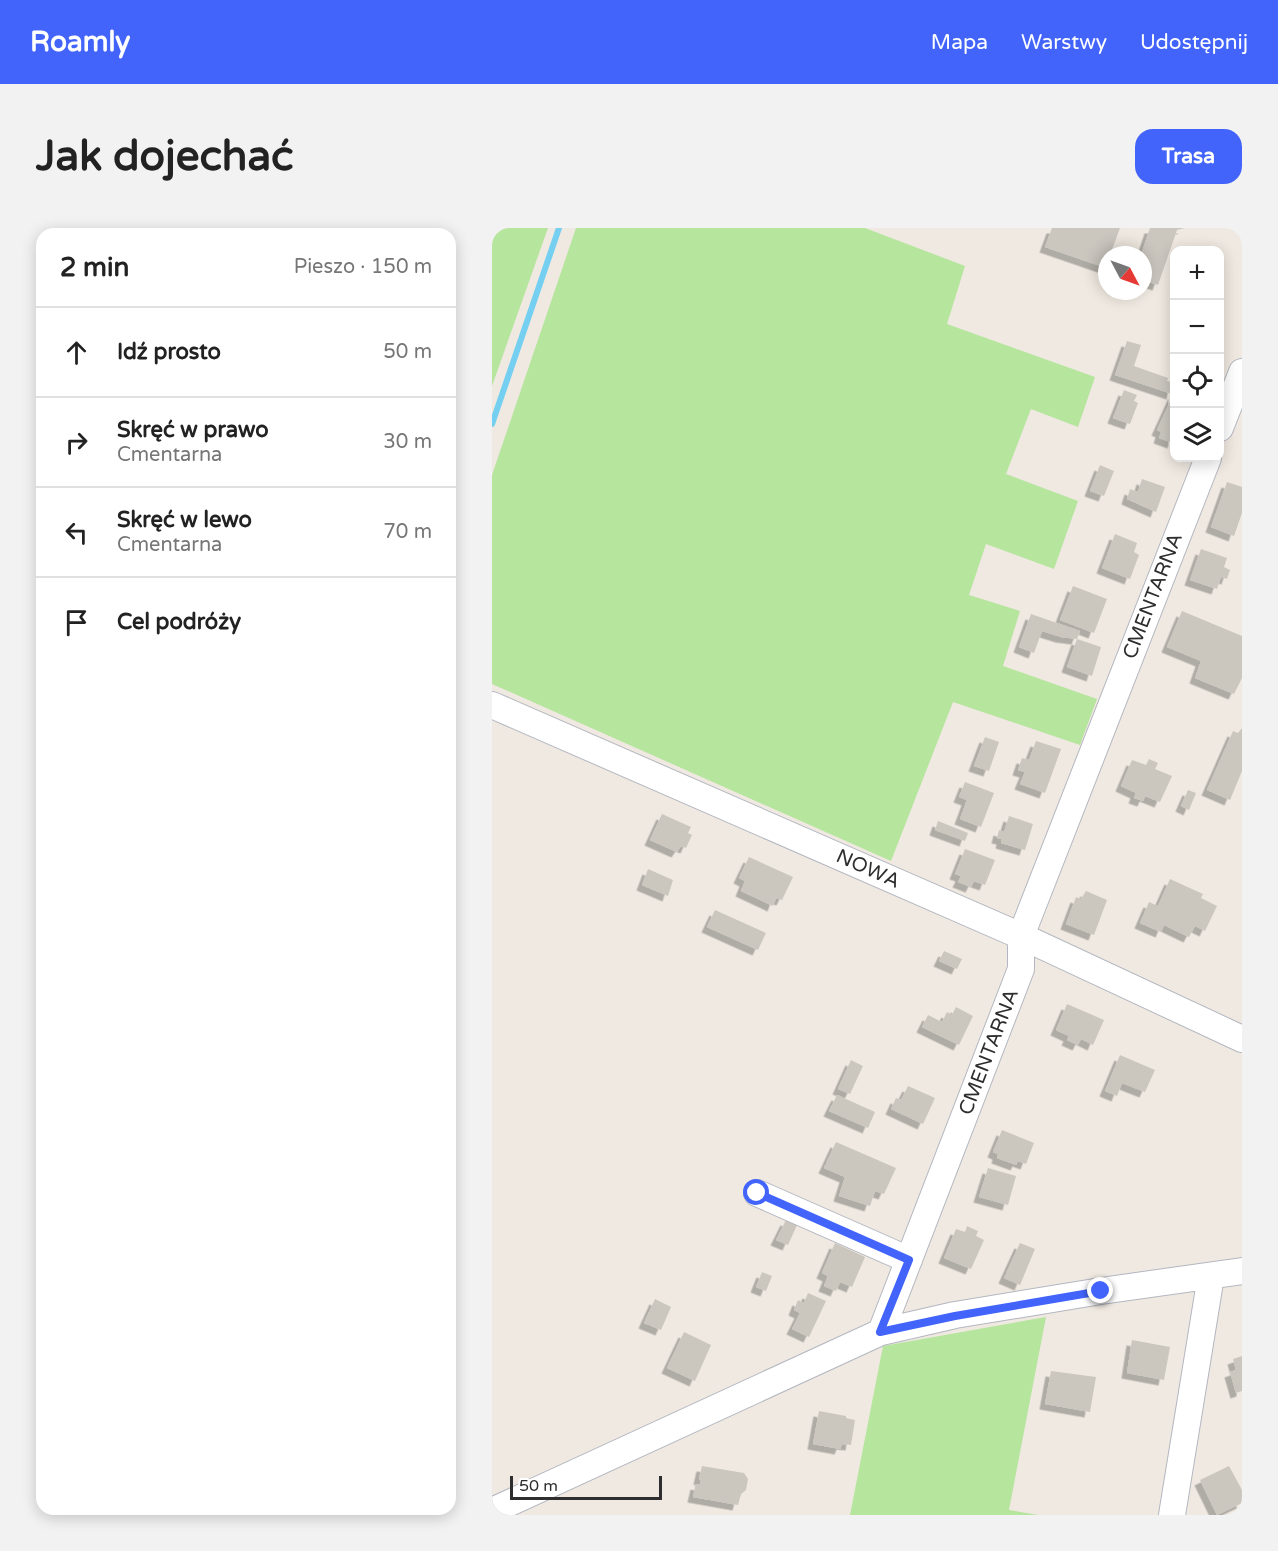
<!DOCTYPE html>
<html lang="pl">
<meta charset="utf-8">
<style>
body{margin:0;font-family:"Varela Round",sans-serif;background:#f2f2f2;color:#222}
.controls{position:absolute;right:18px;top:18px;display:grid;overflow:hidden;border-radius:12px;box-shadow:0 3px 15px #0003}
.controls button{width:54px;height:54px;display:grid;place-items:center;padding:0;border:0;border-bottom:2px solid #e0e0e0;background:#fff;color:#222;font:30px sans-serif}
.compass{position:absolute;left:606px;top:18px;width:54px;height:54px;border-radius:50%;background:#fff;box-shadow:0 3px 15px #0003;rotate:131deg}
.scale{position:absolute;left:18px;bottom:15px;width:152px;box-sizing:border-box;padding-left:6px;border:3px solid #2e2e2e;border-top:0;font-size:16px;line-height:21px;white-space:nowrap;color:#2e2e2e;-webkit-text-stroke:4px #fff;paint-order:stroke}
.stop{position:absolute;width:18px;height:18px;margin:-14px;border:4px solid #4264fb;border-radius:50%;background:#fff}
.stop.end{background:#4264fb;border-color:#fff;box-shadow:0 2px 6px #0008}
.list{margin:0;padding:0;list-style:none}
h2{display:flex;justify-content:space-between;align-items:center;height:78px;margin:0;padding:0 24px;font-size:26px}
h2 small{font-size:20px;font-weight:400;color:#767676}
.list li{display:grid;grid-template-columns:39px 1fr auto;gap:18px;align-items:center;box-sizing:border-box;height:90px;padding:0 24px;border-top:2px solid #e0e0e0}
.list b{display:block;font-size:22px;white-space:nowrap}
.list p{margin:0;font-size:20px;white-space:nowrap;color:#767676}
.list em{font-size:20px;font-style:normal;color:#767676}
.icon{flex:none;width:33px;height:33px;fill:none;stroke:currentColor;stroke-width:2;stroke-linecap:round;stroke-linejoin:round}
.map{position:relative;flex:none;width:750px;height:1287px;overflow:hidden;border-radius:18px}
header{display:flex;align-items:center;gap:36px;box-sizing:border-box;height:84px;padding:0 30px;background:#4264fb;color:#fff}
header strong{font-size:28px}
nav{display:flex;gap:33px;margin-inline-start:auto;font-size:21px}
.intro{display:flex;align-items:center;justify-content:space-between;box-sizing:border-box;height:144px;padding:0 36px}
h1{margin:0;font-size:42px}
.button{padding:15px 27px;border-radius:18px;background:#4264fb;color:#fff;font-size:21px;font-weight:700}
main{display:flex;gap:36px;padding:0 36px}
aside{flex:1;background:#fff;border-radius:18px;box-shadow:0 3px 15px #0003}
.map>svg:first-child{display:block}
.green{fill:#b6e59e}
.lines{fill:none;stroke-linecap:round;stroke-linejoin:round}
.stream{stroke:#75cff0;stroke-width:6}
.building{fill:#cbc7bf;filter:url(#shadow)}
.minor-casing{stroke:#b4b7c1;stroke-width:28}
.minor{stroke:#fff;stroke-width:26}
.route{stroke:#4264fb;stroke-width:8}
.labels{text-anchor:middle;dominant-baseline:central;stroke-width:6;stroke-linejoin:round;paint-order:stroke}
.street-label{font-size:20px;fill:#2e2e2e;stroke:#fff}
</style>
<header>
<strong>Roamly</strong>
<nav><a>Mapa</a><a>Warstwy</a><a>Udostępnij</a></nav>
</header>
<div class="intro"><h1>Jak dojechać</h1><a class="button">Trasa</a></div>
<main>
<aside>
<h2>2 min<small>Pieszo · 150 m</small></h2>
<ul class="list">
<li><svg class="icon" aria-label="ahead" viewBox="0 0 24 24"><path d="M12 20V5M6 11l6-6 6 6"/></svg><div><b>Idź prosto</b></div><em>50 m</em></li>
<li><svg class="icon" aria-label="right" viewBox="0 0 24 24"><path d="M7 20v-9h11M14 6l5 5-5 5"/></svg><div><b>Skręć w prawo</b><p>Cmentarna</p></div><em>30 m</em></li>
<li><svg class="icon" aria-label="left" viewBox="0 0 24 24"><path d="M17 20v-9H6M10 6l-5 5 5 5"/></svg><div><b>Skręć w lewo</b><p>Cmentarna</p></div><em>70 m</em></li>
<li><svg class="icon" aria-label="arrive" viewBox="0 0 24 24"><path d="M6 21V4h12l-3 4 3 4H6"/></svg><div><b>Cel podróży</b></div></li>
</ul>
</aside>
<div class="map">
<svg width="750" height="1287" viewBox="0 0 750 1287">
<defs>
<filter id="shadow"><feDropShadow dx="-5.5" dy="5.5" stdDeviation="0" flood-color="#0004"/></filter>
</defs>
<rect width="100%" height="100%" fill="#efe9e1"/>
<path class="green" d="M0 0H56L0 158Z
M84 0H373L473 38 455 96 603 149 586 199 539 181 514 246 586 273 562 341 494 316 477 367 528 383 511 438 605 471 588 517 461 474 399 633 0 456V247Z
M554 1089 517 1282 546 1287H358L391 1118Z"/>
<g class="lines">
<path class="stream" d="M0 196 67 0"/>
</g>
<path class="building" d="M560 0H628L618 27H615L614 40 553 19Z
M658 0H693L685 2 666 57 651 52 649 27Z
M635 113 649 117 642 138 676 150 675 153 682 155 680 166 623 147Z
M632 162 645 167 642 173 646 175 638 196 621 190Z
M682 165V211L681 215 667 210 669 204 665 202Z
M608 237 622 243 612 268 598 263Z
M650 251 673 259 664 284 635 271 638 261 646 264Z
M735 254 750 259V285L742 308 719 299Z
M623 306 645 315 642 324 647 327 638 351 610 340Z
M709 321 735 330 732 339 738 342 735 351 729 349 725 361 698 352Z
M581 358 615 371 602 405 568 392Z
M690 383 750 408V450L742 466 703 450 709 433 675 419Z
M539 386 588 403 585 411 609 419 600 448 575 439 585 411 569 409 550 403 542 425 527 419Z
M750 500V543L738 572 715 562 741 503 746 505Z
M493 509 507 514 497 543 482 538Z
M544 513 569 521 553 565 528 556 533 544 526 542 530 530 537 532Z
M657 531 666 535 663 541 680 548 668 574 653 568 651 573 642 570 644 565 629 558 640 532 654 537Z
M473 554 502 565 489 599 468 591 475 572 467 569Z
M696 562 704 565 697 582 689 578Z
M170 586 199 599 196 605 200 607 194 620 189 618 185 624 158 612Z
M517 588 541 596 533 622 509 615 510 611 505 610 507 602 512 604Z
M446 593 476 605 473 613 443 602Z
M473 621 503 632 493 657 482 653 479 659 466 654 469 648 463 646Z
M257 629 301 649 290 672 284 670 281 678 249 663 253 653 247 650Z
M156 641 181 652 176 668 150 657Z
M678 651 711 666 709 670 725 678 713 703 703 698 697 709 672 697 669 704 648 695 657 674 666 678Z
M594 663 615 672 602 707 574 696 584 669 589 671Z
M223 682 274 705 266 722 215 699Z
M452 723 470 731 465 741 447 733Z
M575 776 612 792 601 817 589 811 586 817 575 812 577 808 564 802Z
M464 779 481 788 467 817 430 799 436 787 450 794 455 784 460 787Z
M628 827 663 842 653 864 630 855 625 868 613 863Z
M359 832 371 838 358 866 346 861Z
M416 858 443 870 431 896 399 881 404 870 409 872Z
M345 867 383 884 376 900 337 883Z
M510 902 542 915 534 936 526 933 524 937 505 930 506 926 501 924Z
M344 914 404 940 392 966 383 963 378 978 347 968 353 949 332 940Z
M496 940 524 948 516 977 487 969Z
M294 992 305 997 296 1017 284 1012Z
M475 998 486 1003 484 1008 492 1012 479 1041 452 1030 464 1001 473 1004Z
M343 1015 373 1029 360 1059 348 1054 344 1063 332 1058 336 1048 330 1045Z
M528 1015 543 1021 528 1057 512 1050Z
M270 1044 280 1048 274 1063 264 1059Z
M316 1065 334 1073 317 1109 300 1101 308 1085 302 1082 306 1072 312 1075Z
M163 1071 179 1079 169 1102 152 1095Z
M192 1104 219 1117 203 1153 175 1140Z
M640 1112 678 1119 672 1152 635 1145Z
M750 1128V1163L744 1165 738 1144 744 1142 741 1131Z
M559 1143 604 1149 598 1184 553 1176Z
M327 1183 354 1188V1190L363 1192 359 1217 350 1216 348 1221 321 1216Z
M210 1238 252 1245 256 1251 254 1262 249 1266 246 1277 201 1269 204 1256 208 1257 209 1252 207 1251Z
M737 1238 750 1262V1275L725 1287 708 1252Z"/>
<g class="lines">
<defs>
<path id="minor" d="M728 200 750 144
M0 477 529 708 750 811
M265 965 417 1032
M389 1104 529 741V708L716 230
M0 1283 389 1104 463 1087 609 1063 750 1043
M680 1287 719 1048"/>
</defs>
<use href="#minor" class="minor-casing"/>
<use href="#minor" class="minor"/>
</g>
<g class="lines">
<path class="route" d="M265 965 417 1032 388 1104 463 1088 609 1063"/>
</g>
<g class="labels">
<g class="street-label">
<text transform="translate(661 368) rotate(-69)">CMENTARNA</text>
<text transform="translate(376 641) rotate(24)">NOWA</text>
<text transform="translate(497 824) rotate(-69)">CMENTARNA</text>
</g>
</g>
</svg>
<div class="controls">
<button>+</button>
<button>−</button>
<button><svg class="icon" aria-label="locate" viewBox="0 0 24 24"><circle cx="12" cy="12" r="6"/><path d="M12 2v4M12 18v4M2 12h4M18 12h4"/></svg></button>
<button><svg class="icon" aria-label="layers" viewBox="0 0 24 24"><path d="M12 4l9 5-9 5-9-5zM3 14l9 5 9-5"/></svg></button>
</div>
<svg class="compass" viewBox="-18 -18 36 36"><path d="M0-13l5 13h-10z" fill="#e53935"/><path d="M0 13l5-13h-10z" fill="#767676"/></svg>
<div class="scale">50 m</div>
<div class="stop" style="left:265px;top:965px"></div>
<div class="stop end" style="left:609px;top:1063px"></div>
</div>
</main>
